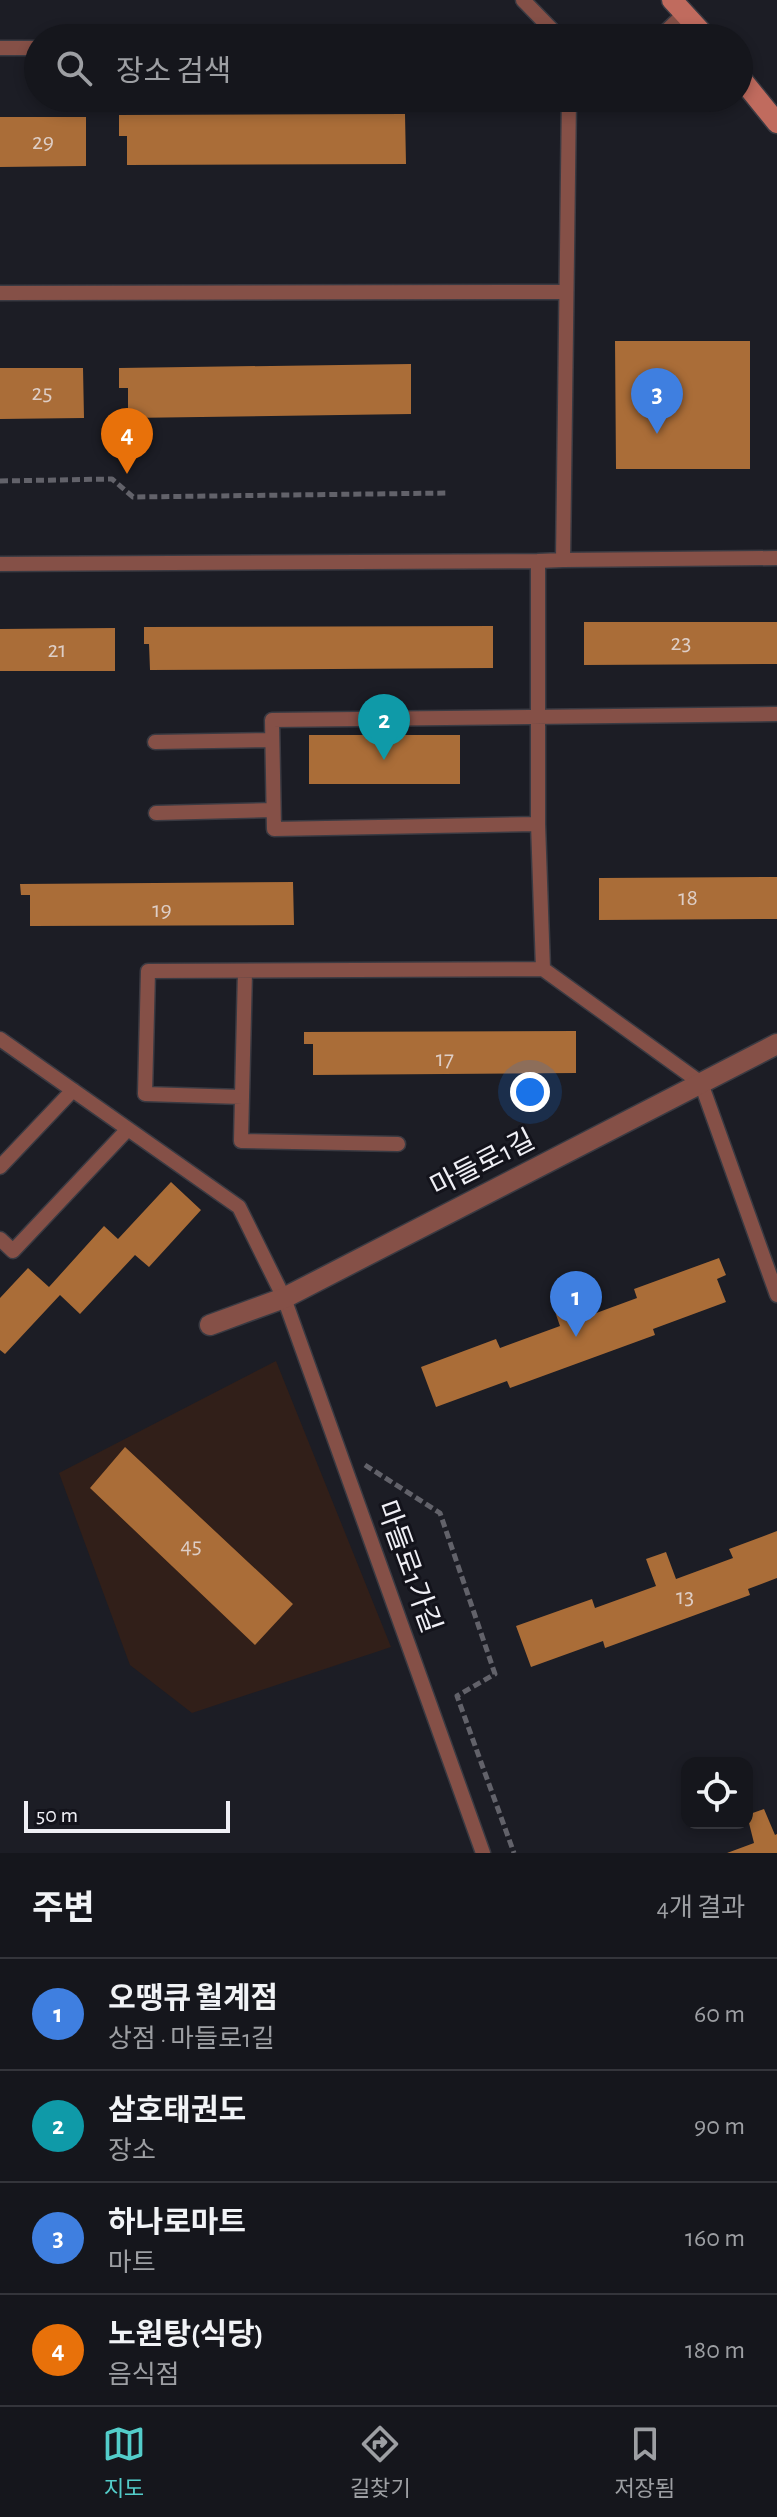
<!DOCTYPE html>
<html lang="ko">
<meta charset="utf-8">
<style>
body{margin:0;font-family:"Alegreya Sans","Noto Sans KR",sans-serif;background:#1e1f25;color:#f1f3f6}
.controls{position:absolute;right:24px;bottom:24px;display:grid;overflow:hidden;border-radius:16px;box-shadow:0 4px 12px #0003}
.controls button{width:72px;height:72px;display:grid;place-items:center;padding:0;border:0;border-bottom:2px solid #34353b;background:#15161c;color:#f1f3f6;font:40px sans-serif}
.scale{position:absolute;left:24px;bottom:20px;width:206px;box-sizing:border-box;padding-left:8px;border:4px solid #efeff5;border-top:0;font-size:22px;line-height:28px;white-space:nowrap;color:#efeff5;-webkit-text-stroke:6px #13131b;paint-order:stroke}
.you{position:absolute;left:530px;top:1092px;width:28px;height:28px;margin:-20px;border:6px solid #fff;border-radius:50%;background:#1a73e8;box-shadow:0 0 0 12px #1a73e833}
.badge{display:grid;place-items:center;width:52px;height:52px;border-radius:50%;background:#53cdca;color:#fff;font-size:26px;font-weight:700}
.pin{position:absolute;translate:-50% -66px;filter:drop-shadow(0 2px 4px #0008)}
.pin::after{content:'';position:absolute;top:42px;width:28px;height:24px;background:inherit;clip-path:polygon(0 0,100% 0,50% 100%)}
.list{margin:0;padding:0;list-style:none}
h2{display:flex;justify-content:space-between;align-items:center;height:104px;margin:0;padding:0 32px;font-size:34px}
h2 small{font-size:26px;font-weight:400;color:#9d9fa3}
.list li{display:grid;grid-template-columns:52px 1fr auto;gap:24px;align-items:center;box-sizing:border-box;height:112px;padding:0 32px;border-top:2px solid #34353b}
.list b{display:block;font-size:30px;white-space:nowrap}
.list p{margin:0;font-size:26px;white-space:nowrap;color:#9d9fa3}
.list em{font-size:26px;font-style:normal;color:#9d9fa3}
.icon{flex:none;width:44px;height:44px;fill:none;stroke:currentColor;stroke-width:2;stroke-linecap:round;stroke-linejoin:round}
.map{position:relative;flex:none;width:777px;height:1853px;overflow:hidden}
.search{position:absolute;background:#15161c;box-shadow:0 4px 12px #0003;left:24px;right:24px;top:24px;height:88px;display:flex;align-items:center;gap:20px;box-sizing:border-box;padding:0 28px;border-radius:44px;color:#9d9fa3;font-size:30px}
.sheet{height:552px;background:#15161c}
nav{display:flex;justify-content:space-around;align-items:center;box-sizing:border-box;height:112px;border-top:2px solid #34353b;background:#15161c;font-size:22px;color:#9d9fa3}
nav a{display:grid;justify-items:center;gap:4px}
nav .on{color:#53cdca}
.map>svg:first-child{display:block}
.commercial{fill:#311f19}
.building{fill:#aa6d38}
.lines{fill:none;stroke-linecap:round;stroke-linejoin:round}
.lane-casing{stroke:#3a3a42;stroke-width:17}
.street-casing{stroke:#3a3a42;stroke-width:23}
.secondary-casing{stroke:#3a3a42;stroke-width:23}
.path{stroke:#62626a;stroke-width:5;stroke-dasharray:8 4;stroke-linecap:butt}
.lane{stroke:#855047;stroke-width:14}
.street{stroke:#855047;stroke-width:20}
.secondary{stroke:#c06b5e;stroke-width:20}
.labels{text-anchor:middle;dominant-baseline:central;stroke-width:6;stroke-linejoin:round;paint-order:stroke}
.number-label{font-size:24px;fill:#decec6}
.street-label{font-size:28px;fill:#efeff5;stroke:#13131b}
</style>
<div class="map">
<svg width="777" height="1853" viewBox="0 0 777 1853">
<rect width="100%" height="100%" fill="#1c1d25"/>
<path class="commercial" d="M276 1361 391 1647 192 1713 130 1665 59 1473Z"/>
<path class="building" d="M405 114 406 164 127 165V136H119V115Z
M0 117H86V166L0 167Z
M615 341H750V469H616Z
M411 364V414L128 418V388H119V368Z
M0 368H83L84 418 0 419Z
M584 622H777V664L584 665Z
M493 626V668L150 670 149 644H144V627Z
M115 628V671H0V629Z
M309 735H460V784H309Z
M777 877V919L599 920V878Z
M293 882 294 925 30 926V895H21L20 884Z
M576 1031V1073L313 1075V1044H304V1032Z
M171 1182 201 1210 149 1267 135 1255 80 1314 60 1295 5 1354 0 1350V1298L28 1268 49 1287 104 1226 118 1239Z
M719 1258 726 1275 717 1279 726 1302 653 1329 655 1335 510 1388 507 1381 436 1407 421 1367 496 1339 500 1348 560 1326 551 1300 571 1292 580 1319 637 1298 634 1289Z
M125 1447 293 1604 255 1645 90 1488Z
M777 1531V1578L748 1589 750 1595 605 1648 603 1641 531 1667 516 1626 592 1599 595 1608 656 1586 646 1559 666 1552 676 1579 733 1558 729 1549Z
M764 1809 775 1835 777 1834V1853H727L754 1843 747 1815Z"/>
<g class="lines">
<defs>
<path id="lane" d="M523 0 560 38
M659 38 684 14
M0 48H38
M0 293 566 292
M563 560 777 558
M538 561 563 560 569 98
M0 564 538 561V824L543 969 701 1083 777 1295
M155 742 272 740
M156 813 273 810
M538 824 274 829 272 720 777 714
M0 1039 239 1207 284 1298 483 1853
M242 1097 245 971
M398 1144 241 1141 242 1097 145 1094 148 971 543 969
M0 1167 73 1090
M0 1239 13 1251 128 1129"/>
<path id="street" d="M210 1325 284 1298 777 1044"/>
<path id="secondary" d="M672 0 707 38
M739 76 777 123"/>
</defs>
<use href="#lane" class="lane-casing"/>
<use href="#street" class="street-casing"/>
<use href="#secondary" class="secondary-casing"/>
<path class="path" d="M0 481 112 479 133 497 448 493
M365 1465 440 1513 495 1674 457 1696 514 1853"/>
<use href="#lane" class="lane"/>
<use href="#street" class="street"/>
<use href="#secondary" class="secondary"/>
</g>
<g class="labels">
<g class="number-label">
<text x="43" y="142">29</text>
<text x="42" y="393">25</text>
<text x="681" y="643">23</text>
<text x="57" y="650">21</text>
<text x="688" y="898">18</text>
<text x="162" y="910">19</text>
<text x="445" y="1059">17</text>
<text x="191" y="1546">45</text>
<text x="685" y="1597">13</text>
</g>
<g class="street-label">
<text transform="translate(483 1164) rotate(-27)">마들로1길</text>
<text transform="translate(408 1567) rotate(70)">마들로1가길</text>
</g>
</g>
</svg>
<div class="controls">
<button><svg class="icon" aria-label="locate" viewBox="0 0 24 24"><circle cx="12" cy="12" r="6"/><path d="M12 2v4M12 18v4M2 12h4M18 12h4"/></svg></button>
</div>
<div class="scale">50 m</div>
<div class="you"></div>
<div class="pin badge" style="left:576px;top:1337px;background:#3f7fe0">1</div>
<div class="pin badge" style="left:384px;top:760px;background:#0f9aa8">2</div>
<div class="pin badge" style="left:657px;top:434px;background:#3f7fe0">3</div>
<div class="pin badge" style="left:127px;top:474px;background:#e8710a">4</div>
<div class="search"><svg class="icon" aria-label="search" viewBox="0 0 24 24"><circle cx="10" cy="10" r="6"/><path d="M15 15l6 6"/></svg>장소 검색</div>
</div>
<section class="sheet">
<h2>주변<small>4개 결과</small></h2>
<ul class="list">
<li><span class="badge" style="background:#3f7fe0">1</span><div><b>오땡큐 월계점</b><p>상점 · 마들로1길</p></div><em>60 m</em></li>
<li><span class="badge" style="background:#0f9aa8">2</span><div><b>삼호태권도</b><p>장소</p></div><em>90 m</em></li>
<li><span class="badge" style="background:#3f7fe0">3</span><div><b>하나로마트</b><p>마트</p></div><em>160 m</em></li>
<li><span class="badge" style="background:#e8710a">4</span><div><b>노원탕(식당)</b><p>음식점</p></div><em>180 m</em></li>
</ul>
</section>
<nav>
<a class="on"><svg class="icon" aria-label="map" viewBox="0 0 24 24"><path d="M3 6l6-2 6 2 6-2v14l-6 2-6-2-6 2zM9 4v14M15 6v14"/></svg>지도</a>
<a><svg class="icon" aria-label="directions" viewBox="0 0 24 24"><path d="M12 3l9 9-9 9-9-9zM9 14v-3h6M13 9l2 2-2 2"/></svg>길찾기</a>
<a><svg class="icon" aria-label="saved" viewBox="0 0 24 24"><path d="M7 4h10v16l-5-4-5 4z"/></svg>저장됨</a>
</nav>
